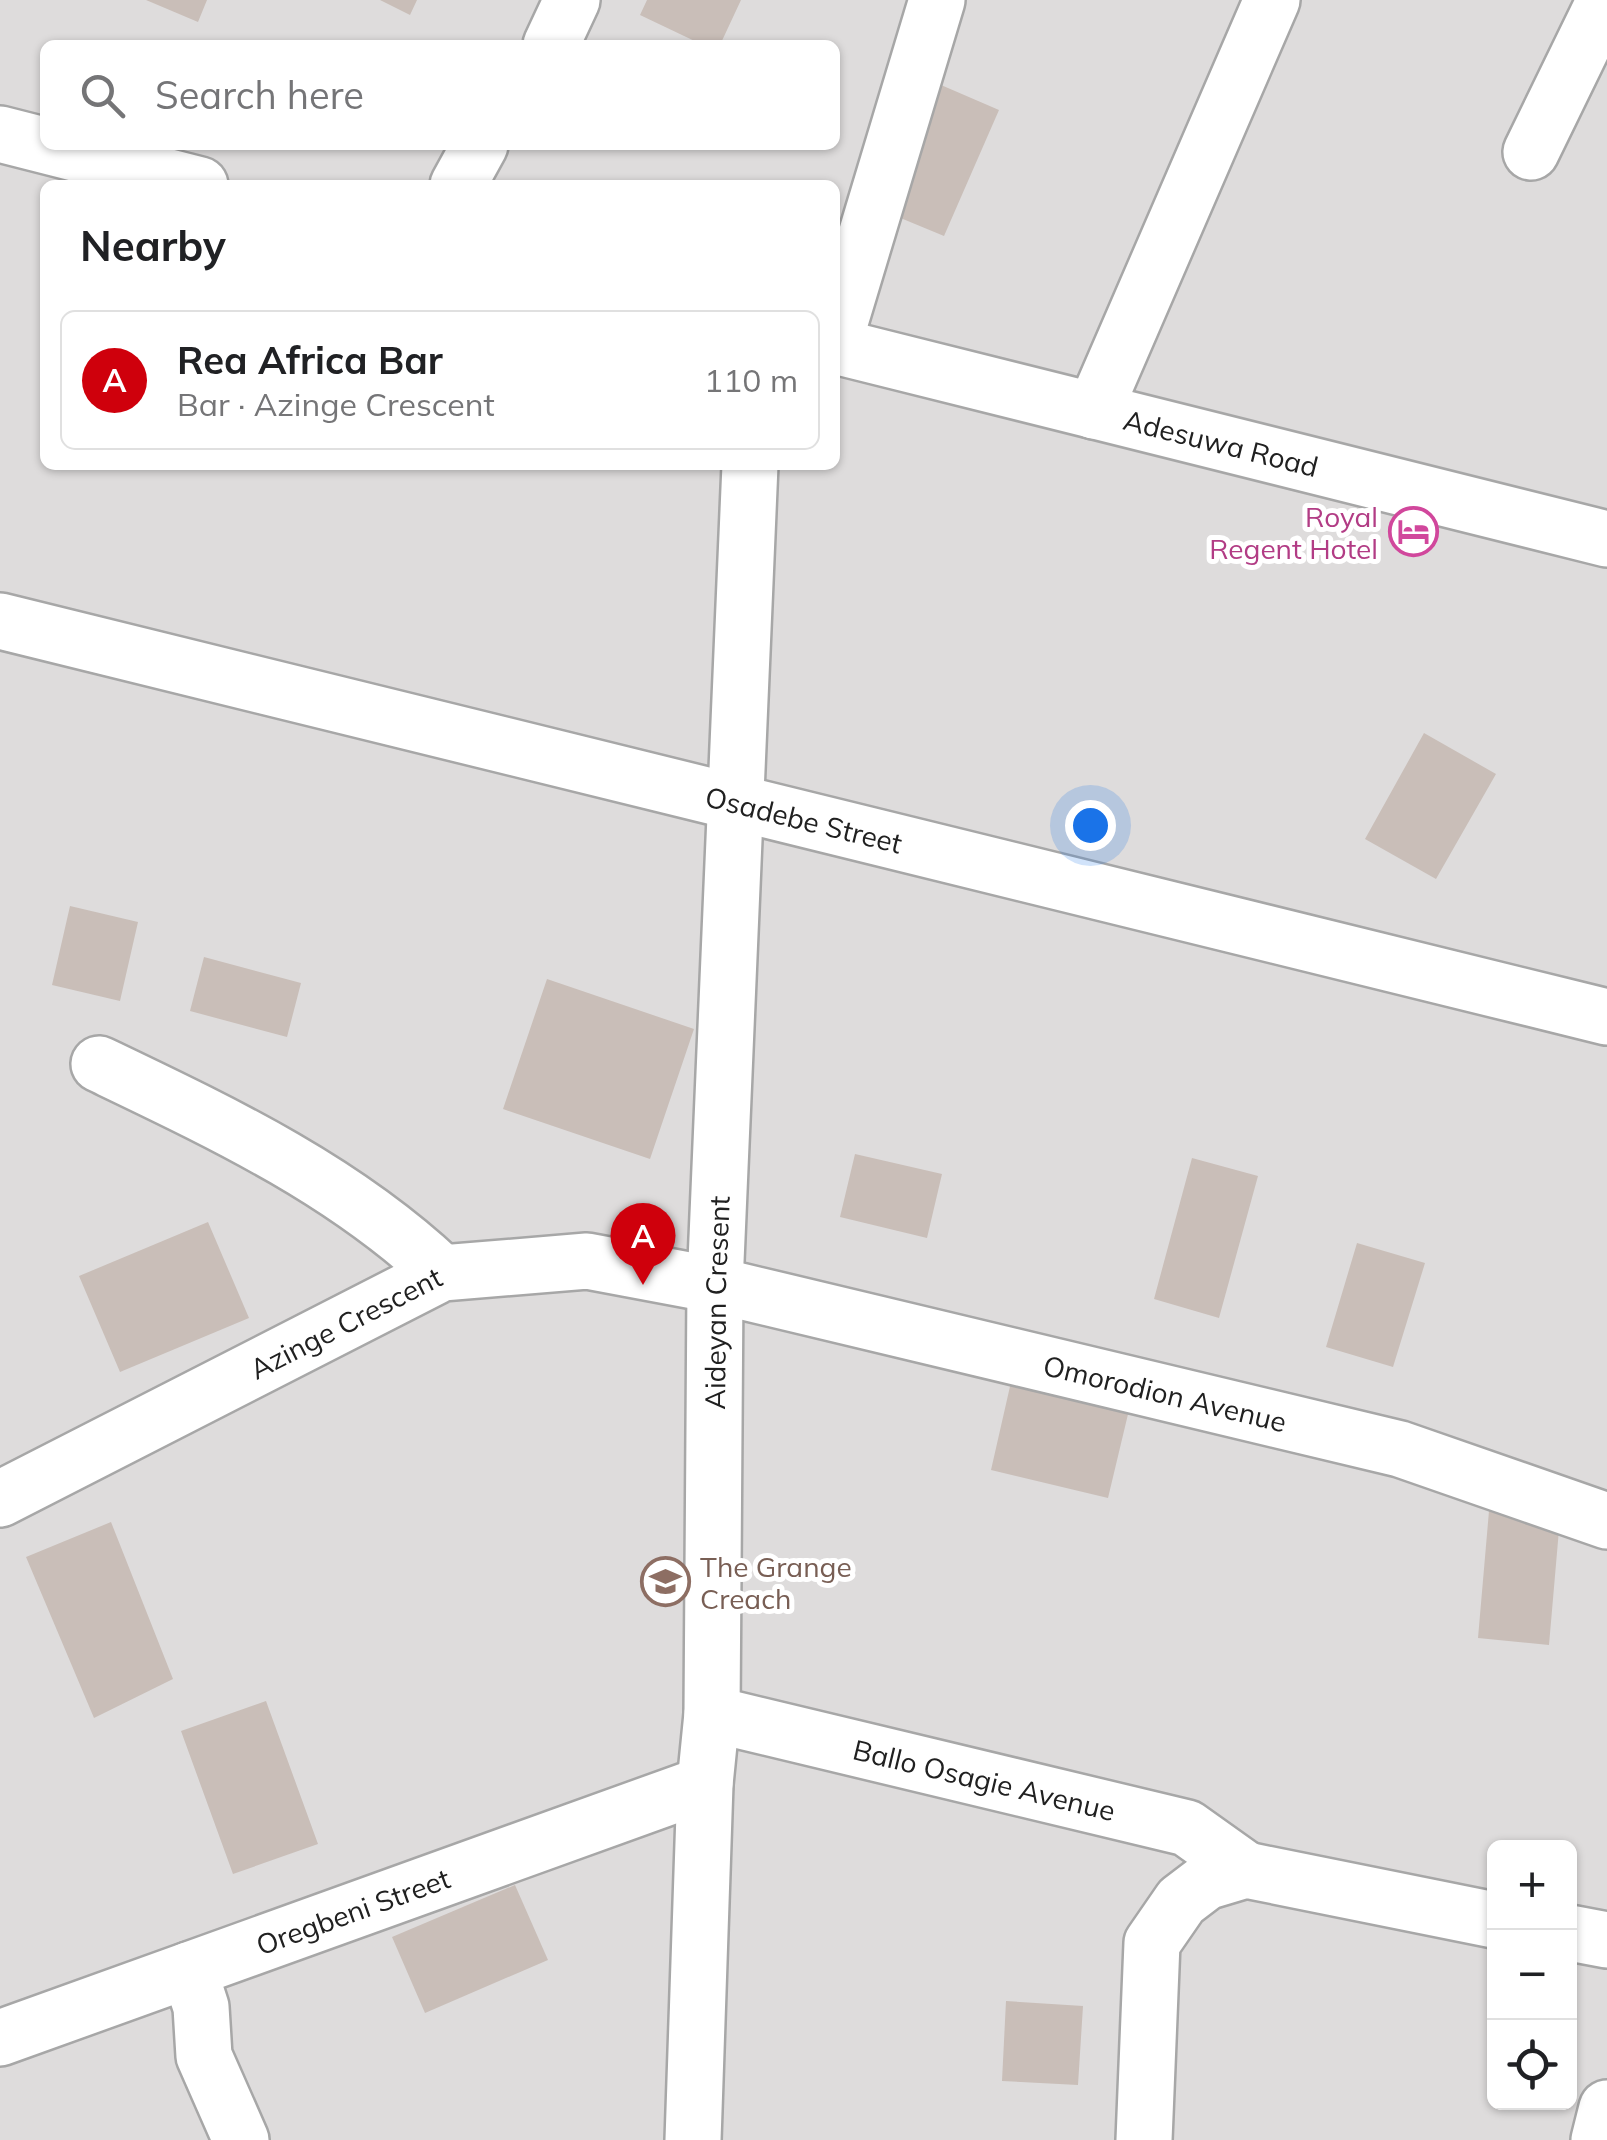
<!DOCTYPE html>
<meta charset="utf-8">
<style>
body{margin:0;font-family:Mulish,sans-serif;background:#f6f6f6;color:#202124}
.controls{position:absolute;right:30px;bottom:30px;display:grid;overflow:hidden;border-radius:15px;box-shadow:0 2px 8px #0004}
.controls button{width:90px;height:90px;display:grid;place-items:center;padding:0;border:0;border-bottom:2px solid #e0e0e0;background:#fff;color:#202124;font:50px sans-serif}
.you{position:absolute;left:1090px;top:825px;width:35px;height:35px;margin:-25px;border:8px solid #fff;border-radius:50%;background:#1a73e8;box-shadow:0 0 0 15px #1a73e833}
.badge{display:grid;place-items:center;width:65px;height:65px;border-radius:50%;background:#cf000c;color:#fff;font-size:32px;font-weight:700}
.pin{position:absolute;translate:-50% -82px;filter:drop-shadow(0 2px 5px #0008)}
.pin::after{content:'';position:absolute;top:52px;width:35px;height:30px;background:inherit;clip-path:polygon(0 0,100% 0,50% 100%)}
.list{margin:0;padding:0;list-style:none}
h2{display:flex;justify-content:space-between;align-items:center;height:130px;margin:0;padding:0 40px;font-size:42px}
h2 small{font-size:32px;font-weight:400;color:#757577}
.list li{display:grid;grid-template-columns:65px 1fr auto;gap:30px;align-items:center;box-sizing:border-box;height:140px;margin:0 20px 20px;padding:0 20px;border:2px solid #e0e0e0;border-radius:15px}
.list b{display:block;font-size:38px;white-space:nowrap}
.list p{margin:0;font-size:32px;white-space:nowrap;color:#757577}
.list em{font-size:32px;font-style:normal;color:#757577}
.icon{flex:none;width:55px;height:55px;fill:none;stroke:currentColor;stroke-width:2;stroke-linecap:round;stroke-linejoin:round}
.map{position:relative;flex:none;width:1607px;height:2140px;overflow:hidden}
.search{position:absolute;background:#fff;box-shadow:0 2px 8px #0004;left:40px;top:40px;width:800px;height:110px;display:flex;align-items:center;gap:25px;box-sizing:border-box;padding:0 35px;border-radius:15px;color:#757577;font-size:38px}
.panel{position:absolute;background:#fff;box-shadow:0 2px 8px #0004;left:40px;top:180px;width:800px;height:290px;border-radius:15px}
.map>svg:first-child{display:block}
.residential{fill:#dedcdc;fill-rule:evenodd}
.building{fill:#c9beb8}
.lines{fill:none;stroke-linecap:round;stroke-linejoin:round}
.minor-casing{stroke:#a7a7a7;stroke-width:60}
.minor{stroke:#fff;stroke-width:55}
.labels{text-anchor:middle;dominant-baseline:central;stroke-width:10;stroke-linejoin:round;paint-order:stroke}
.street-label{font-size:28px;fill:#202020;stroke:#fff}
.hotel-label{font-size:28px;fill:#b23c85;stroke:#fff;text-anchor:end}
.education-label{font-size:28px;fill:#785e54;stroke:#fff;text-anchor:start}
</style>
<div class="map">
<svg width="1607" height="2140" viewBox="0 0 1607 2140">
<rect width="100%" height="100%" fill="#f1ece5"/>
<path class="residential" d="M0 0H1607V2140H0ZM45 45H835V145H45ZM45 185H835V465H45ZM1494 1848H1570V2102H1494Z"/>
<path class="building" d="M146 0H207L198 22Z
M380 0H417L410 15Z
M647 0H741L720 45H703L640 15Z
M941 85 999 110 944 236 886 212Z
M1424 733 1496 774 1436 879 1365 839Z
M70 906 138 922 120 1001 52 985Z
M204 957 301 983 287 1037 190 1011Z
M547 979 694 1029 650 1159 503 1109Z
M855 1154 942 1174 927 1238 840 1217Z
M1192 1158 1258 1176 1219 1318 1154 1299Z
M208 1222 249 1318 120 1372 79 1276Z
M1357 1243 1425 1263 1393 1367 1326 1347Z
M1011 1382 1129 1410 1108 1498 991 1470Z
M1489 1511 1560 1518 1549 1645 1478 1638Z
M111 1522 173 1679 94 1718 26 1557Z
M266 1701 318 1844 233 1874 181 1731Z
M515 1885 548 1960 425 2013 392 1937Z
M1006 2001 1083 2006 1078 2085 1002 2081Z"/>
<g class="lines">
<defs>
<g id="minor">
<path d="M551 45 572 0"/>
<path d="M0 134 200 185"/>
<path d="M1531 152 1605 0"/>
<path d="M458 185 480 145"/>
<path d="M835 339 937 0"/>
<path id="s1" d="M835 346 1607 539"/>
<path d="M1094 411 1272 0"/>
<path id="s2" d="M0 621 1607 1017"/>
<path d="M99 1064C222 1123 342 1179 442 1273"/>
<path id="s3" d="M0 1499 442 1273 587 1261 715 1285 1400 1449 1607 1521"/>
<path id="s4" d="M712 1714 1187 1828 1246 1870"/>
<path d="M1570 1933 1607 1940"/>
<path d="M189 1970 201 2007 204 2056 241 2140"/>
<path id="s5" d="M0 2038 705 1784"/>
<path id="s6" d="M693 2140 705 1784 712 1714 715 1285 750 465"/>
<path d="M1144 2140 1152 1943 1181 1901 1206 1882 1246 1870 1494 1920"/>
<path d="M1599 2140 1607 2108"/>
</g>
</defs>
<use href="#minor" class="minor-casing"/>
<use href="#minor" class="minor"/>
</g>
<defs>
<symbol id="hotel-ring" viewBox="-11 -11 22 22"><circle r="9.5" fill="#fff" stroke="#d1479c" stroke-width="1.5"/><path d="M-6-4.5h1.5V1H6V5H4.5V3h-9V5H-6ZM-4 0a1.8 1.8 0 1 1 3.6 0ZM.5 0V-2.5h3Q6-2.5 6 0Z" fill="#d1479c"/></symbol>
<symbol id="school-ring" viewBox="-11 -11 22 22"><circle r="9.5" fill="#fff" stroke="#8d6e63" stroke-width="1.5"/><path d="M0-5L7-2L0 1L-7-2ZM-4 1L0 2.5L4 1V4Q0 6-4 4Z" fill="#8d6e63"/></symbol>
</defs>
<g fill-rule="evenodd">
<use href="#hotel-ring" x="1386" y="504" width="55" height="55"/>
<use href="#school-ring" x="638" y="1554" width="55" height="55"/>
</g>
<g class="labels">
<g class="street-label">
<text stroke="none"><textPath href="#s1" startOffset="398">Adesuwa Road</textPath></text>
<text stroke="none"><textPath href="#s2" startOffset="828">Osadebe Street</textPath></text>
<text stroke="none"><textPath href="#s6" startOffset="838">Aideyan Cresent</textPath></text>
<text stroke="none"><textPath href="#s3" startOffset="388">Azinge Crescent</textPath></text>
<text stroke="none"><textPath href="#s3" startOffset="1235">Omorodion Avenue</textPath></text>
<text stroke="none"><textPath href="#s4" startOffset="280">Ballo Osagie Avenue</textPath></text>
<text stroke="none"><textPath href="#s5" startOffset="375">Oregbeni Street</textPath></text>
</g>
<g class="hotel-label">
<text x="1378" y="516">Royal<tspan x="1378" dy="32">Regent Hotel</tspan></text>
</g>
<g class="education-label">
<text x="700" y="1566">The Grange<tspan x="700" dy="32">Creach</tspan></text>
</g>
</g>
</svg>
<div class="controls">
<button>+</button>
<button>−</button>
<button><svg class="icon" aria-label="locate" viewBox="0 0 24 24"><circle cx="12" cy="12" r="6"/><path d="M12 2v4M12 18v4M2 12h4M18 12h4"/></svg></button>
</div>
<div class="you"></div>
<div class="pin badge" style="left:643px;top:1285px">A</div>
<div class="search"><svg class="icon" aria-label="search" viewBox="0 0 24 24"><circle cx="10" cy="10" r="6"/><path d="M15 15l6 6"/></svg>Search here</div>
<section class="panel">
<h2>Nearby<small></small></h2>
<ul class="list">
<li><span class="badge">A</span><div><b>Rea Africa Bar</b><p>Bar · Azinge Crescent</p></div><em>110 m</em></li>
</ul>
</section>
</div>
